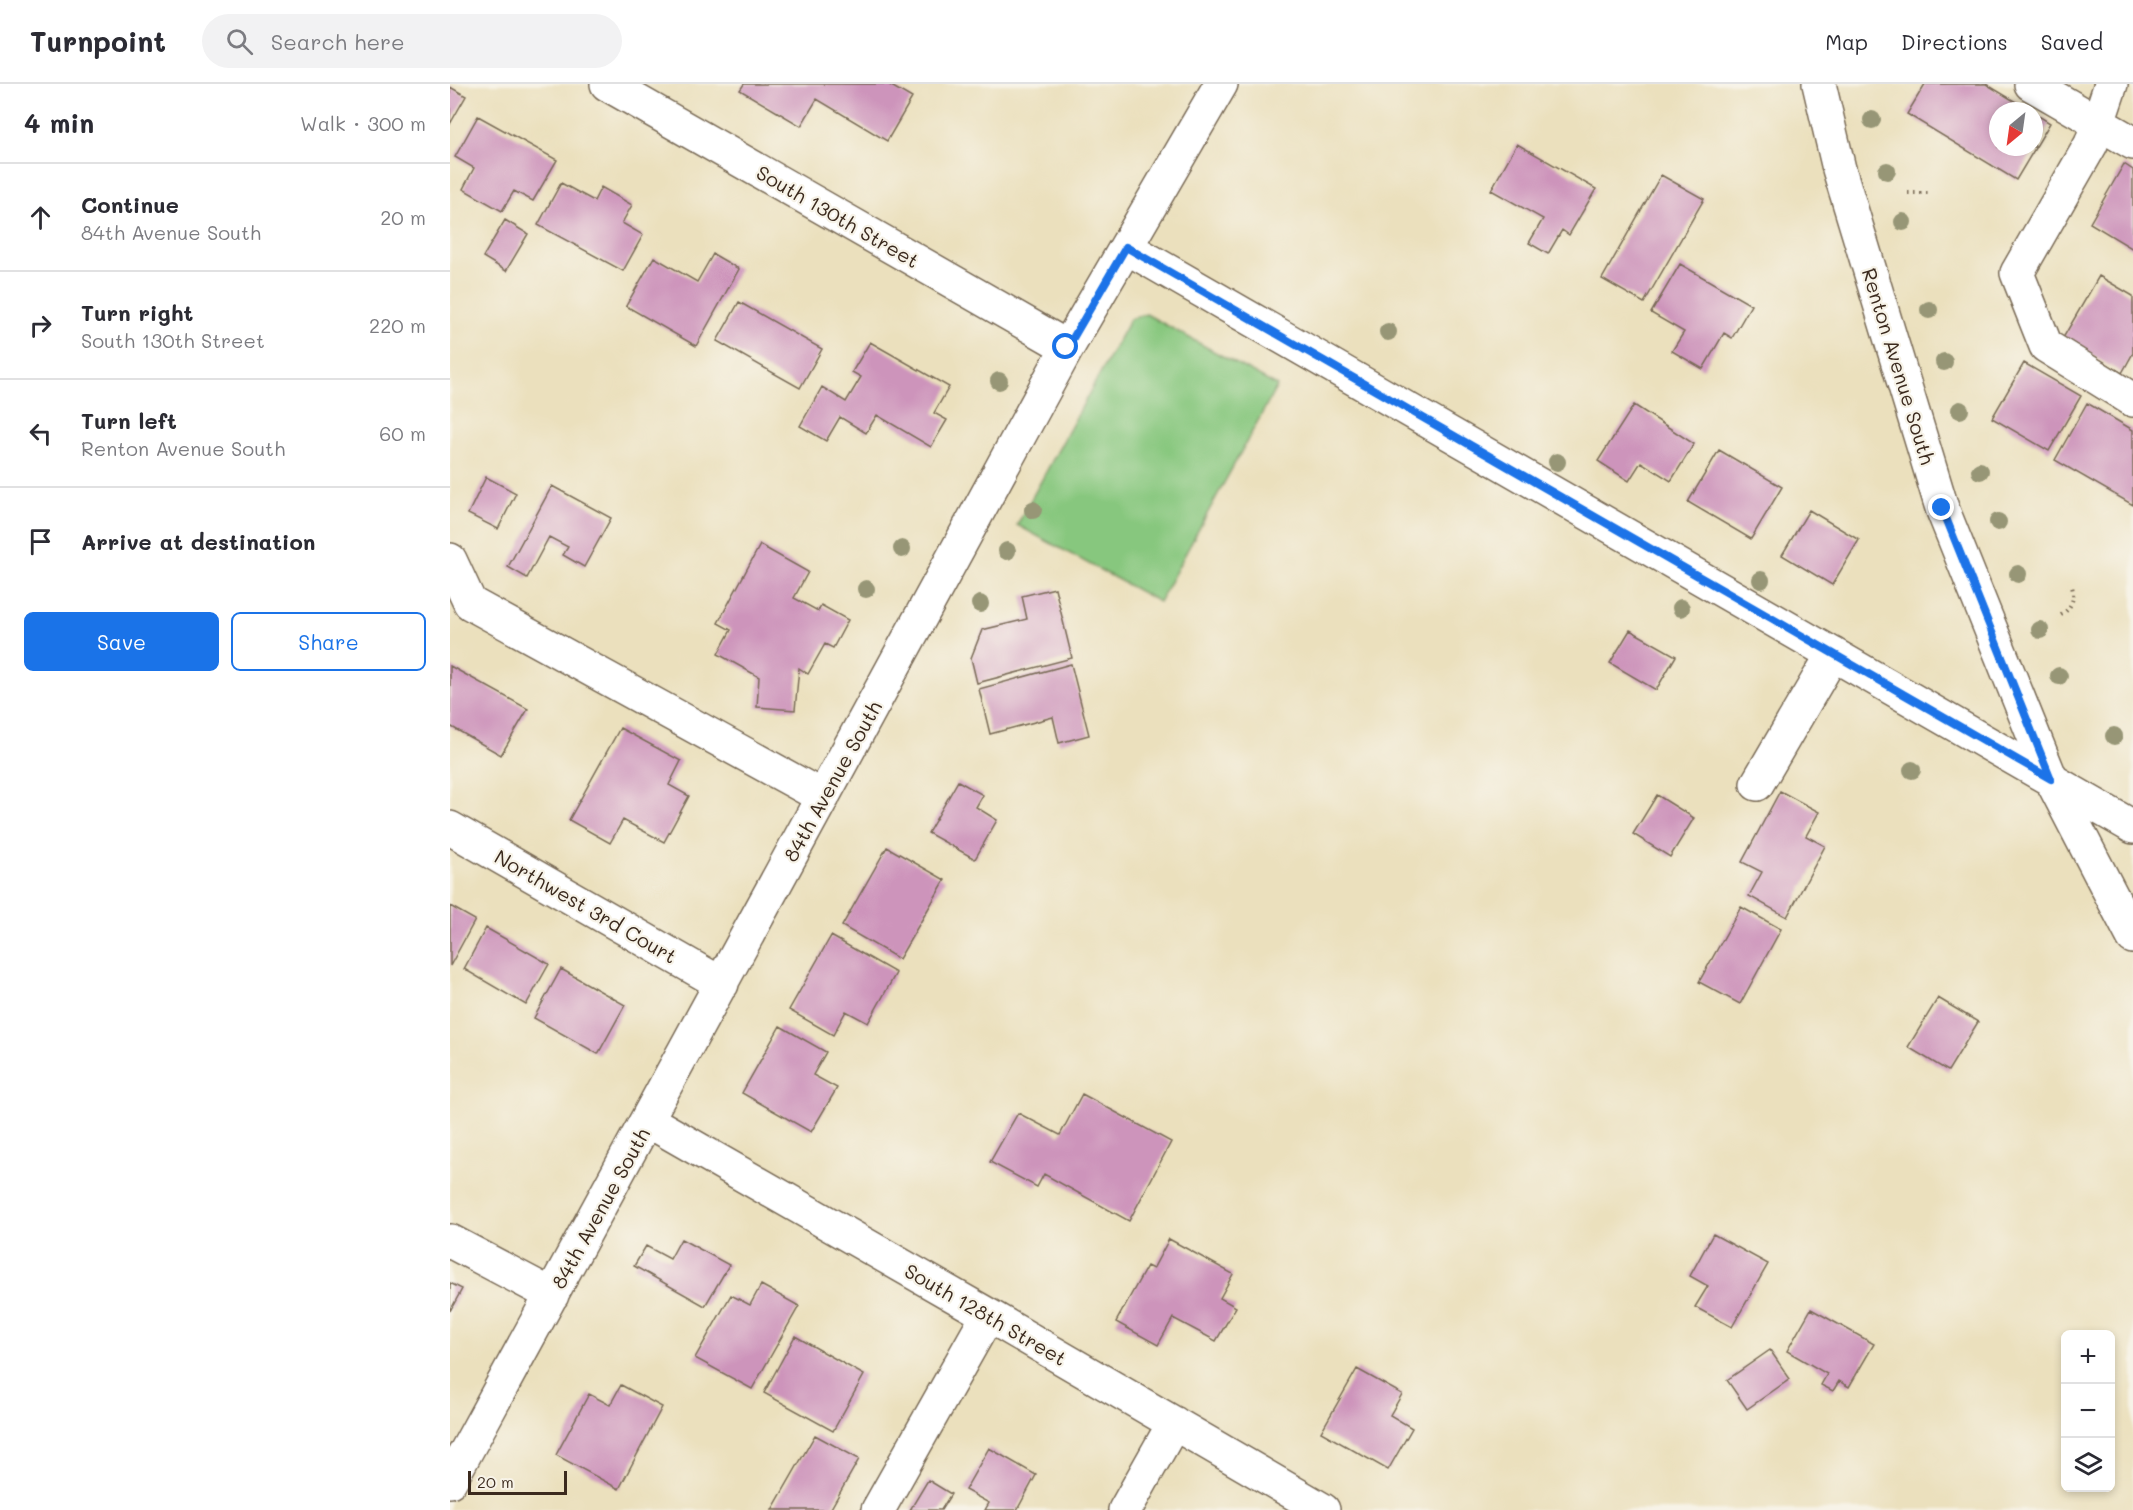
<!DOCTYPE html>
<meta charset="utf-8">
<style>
body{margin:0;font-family:Mali,sans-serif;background:#f2f2f3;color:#2b2b33}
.controls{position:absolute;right:18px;bottom:18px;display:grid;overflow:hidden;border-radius:9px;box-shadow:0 3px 9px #0003}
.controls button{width:54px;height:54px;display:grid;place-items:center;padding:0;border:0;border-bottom:2px solid #e1e1e2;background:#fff;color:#2b2b33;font:30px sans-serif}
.compass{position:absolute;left:1539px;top:18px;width:54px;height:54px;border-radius:50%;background:#fff;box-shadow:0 3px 9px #0003;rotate:209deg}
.scale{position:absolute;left:18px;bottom:15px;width:99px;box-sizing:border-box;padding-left:6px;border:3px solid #3b2a1e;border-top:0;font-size:16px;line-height:21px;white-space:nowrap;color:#3b2a1e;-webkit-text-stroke:4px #f7f3e8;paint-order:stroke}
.stop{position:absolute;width:18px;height:18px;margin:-14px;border:4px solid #1a73e8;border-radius:50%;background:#fff}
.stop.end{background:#1a73e8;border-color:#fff;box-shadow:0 2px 6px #0008}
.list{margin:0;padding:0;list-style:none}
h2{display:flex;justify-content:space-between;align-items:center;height:78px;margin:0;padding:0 24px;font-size:26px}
h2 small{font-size:20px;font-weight:400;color:#7c7c81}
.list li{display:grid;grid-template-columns:39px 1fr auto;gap:18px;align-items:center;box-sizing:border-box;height:108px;padding:0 24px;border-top:2px solid #e1e1e2}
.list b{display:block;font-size:22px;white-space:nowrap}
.list p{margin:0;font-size:20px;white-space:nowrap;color:#7c7c81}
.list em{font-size:20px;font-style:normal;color:#7c7c81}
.actions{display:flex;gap:12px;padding:18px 24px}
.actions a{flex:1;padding:14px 0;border:2px solid #1a73e8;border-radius:9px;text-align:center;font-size:21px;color:#1a73e8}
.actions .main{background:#1a73e8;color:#fff}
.icon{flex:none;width:33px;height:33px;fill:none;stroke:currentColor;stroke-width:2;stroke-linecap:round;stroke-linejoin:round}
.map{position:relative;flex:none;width:1683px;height:1426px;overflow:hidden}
header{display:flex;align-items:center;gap:36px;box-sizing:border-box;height:84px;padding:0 30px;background:#fff;border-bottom:2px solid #e1e1e2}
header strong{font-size:28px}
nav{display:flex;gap:33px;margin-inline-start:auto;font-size:21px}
.search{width:420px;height:54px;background:#f2f2f3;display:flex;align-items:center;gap:15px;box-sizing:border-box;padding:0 21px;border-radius:33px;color:#7c7c81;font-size:22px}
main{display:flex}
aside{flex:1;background:#fff}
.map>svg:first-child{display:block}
.green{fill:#87c77e;stroke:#61784e;stroke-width:1.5}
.building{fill:#cd94bb}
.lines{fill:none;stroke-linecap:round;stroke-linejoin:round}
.minor-casing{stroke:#796a56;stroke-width:36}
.major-casing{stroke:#796a56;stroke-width:36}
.path{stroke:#796a56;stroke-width:4;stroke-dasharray:1.5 4.5;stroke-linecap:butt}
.minor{stroke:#fff;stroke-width:33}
.major{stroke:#fff;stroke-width:33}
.tree{fill:#979676}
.route{stroke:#1a73e8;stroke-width:8}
.labels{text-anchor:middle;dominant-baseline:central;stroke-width:4.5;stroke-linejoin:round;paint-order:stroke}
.street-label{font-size:20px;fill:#3b2a1e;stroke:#f7f3e8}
</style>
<header>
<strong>Turnpoint</strong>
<div class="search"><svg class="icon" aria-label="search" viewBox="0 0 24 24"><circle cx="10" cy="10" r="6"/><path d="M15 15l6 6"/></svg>Search here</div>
<nav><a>Map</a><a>Directions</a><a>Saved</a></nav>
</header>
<main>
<aside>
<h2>4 min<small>Walk · 300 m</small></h2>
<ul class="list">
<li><svg class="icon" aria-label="ahead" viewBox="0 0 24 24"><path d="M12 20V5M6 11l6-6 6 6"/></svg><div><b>Continue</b><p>84th Avenue South</p></div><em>20 m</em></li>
<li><svg class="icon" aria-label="right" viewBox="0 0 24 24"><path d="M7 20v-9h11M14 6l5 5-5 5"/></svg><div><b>Turn right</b><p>South 130th Street</p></div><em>220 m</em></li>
<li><svg class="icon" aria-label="left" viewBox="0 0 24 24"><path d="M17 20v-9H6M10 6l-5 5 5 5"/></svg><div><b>Turn left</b><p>Renton Avenue South</p></div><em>60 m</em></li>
<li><svg class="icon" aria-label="arrive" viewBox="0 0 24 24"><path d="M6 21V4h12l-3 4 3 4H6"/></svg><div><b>Arrive at destination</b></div></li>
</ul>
<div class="actions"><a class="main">Save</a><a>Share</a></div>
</aside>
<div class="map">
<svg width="1683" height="1426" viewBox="0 0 1683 1426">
<rect width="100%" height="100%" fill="#f7f3e8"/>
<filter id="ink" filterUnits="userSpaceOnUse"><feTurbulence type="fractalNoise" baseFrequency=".0167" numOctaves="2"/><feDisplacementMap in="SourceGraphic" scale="12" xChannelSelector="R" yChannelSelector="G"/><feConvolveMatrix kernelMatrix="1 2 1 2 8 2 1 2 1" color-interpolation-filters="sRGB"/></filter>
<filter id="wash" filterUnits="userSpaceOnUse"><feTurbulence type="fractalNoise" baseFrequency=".008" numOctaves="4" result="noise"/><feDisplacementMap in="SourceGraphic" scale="24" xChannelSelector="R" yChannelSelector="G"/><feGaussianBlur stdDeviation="1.35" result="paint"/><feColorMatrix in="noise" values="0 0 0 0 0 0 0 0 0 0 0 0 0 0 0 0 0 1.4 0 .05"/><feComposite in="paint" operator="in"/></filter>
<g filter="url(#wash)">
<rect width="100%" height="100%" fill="#ebe0bd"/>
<path class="green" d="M696 230 827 302 709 518 567 441 680 235Z"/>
<g id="blocks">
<path class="building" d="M294 0H438L462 14 437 57 367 15 351 42 290 6Z
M1475 0H1536L1581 27H1548V63H1584V29L1600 39 1566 96 1457 30Z
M0 3 16 12 0 40Z
M28 32 107 76 83 117 64 107 52 127 13 105 24 84 5 73Z
M1067 60 1146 105 1119 151 1112 146 1098 170 1079 159 1093 135 1041 106Z
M1674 80 1683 86V165L1640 139Z
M1211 91 1254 115 1194 219 1152 195Z
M111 99 144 117 151 103 182 121 172 139 193 151 173 187 88 141Z
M55 136 78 150 56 187 33 173Z
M263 170 289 185 246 262 176 222 204 173 247 198Z
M1230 180 1301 221 1282 254 1274 249 1253 285 1222 267 1234 248 1201 229Z
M1649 192 1683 212V269L1672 289 1613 254Z
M289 218 372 265 350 304 267 257Z
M420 258 499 303 484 329 497 336 481 363 427 331 416 349 390 333 376 357 350 342 372 303 396 318 411 293 402 288Z
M1574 279 1631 312 1599 367 1542 334Z
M1637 319 1683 346V421L1605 376Z
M1184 321 1244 360 1221 397 1191 378 1179 397 1148 377Z
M1269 366 1332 403 1301 455 1238 418Z
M36 393 66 409 48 445 18 430Z
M102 402 161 434 134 483 113 471 118 463 99 453 77 494 58 483Z
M1359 426 1409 456 1382 501 1332 471Z
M310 461 358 488 344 514 368 527 371 521 398 536 383 564 375 560 358 590 349 584 345 626 307 623 309 593 268 570 281 546 268 539Z
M605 504 622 574 527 599 521 574 532 546 577 535 572 512Z
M1180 546 1226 572 1206 606 1160 579Z
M621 580 639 651 609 659 603 633 540 650 529 605Z
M0 582 78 625 51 671 0 642Z
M170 644 231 677 219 701 239 712 214 758 173 736 160 759 119 736Z
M508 697 533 711 526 723 547 736 525 775 478 749Z
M1330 707 1369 728 1356 752 1375 762 1337 833 1299 812 1312 788 1292 778Z
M1207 711 1244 734 1220 773 1183 750Z
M437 763 495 796 449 875 392 842Z
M0 822 25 836 0 882Z
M1291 823 1331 845 1290 920 1249 898Z
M36 844 99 880 76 921 14 885Z
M381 852 446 889 418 939 396 927 383 951 339 926Z
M111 885 175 921 148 970 84 934Z
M1488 914 1528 938 1498 987 1458 963Z
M330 942 376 968 363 991 387 1004 361 1048 292 1009Z
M632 1010 721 1058 679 1137 594 1090 587 1103 540 1078 568 1029 610 1051Z
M1263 1150 1318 1180 1282 1243 1245 1223 1258 1202 1240 1192Z
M231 1155 279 1181 255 1222 184 1182 196 1162 220 1175Z
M719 1155 783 1190 770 1214 786 1223 766 1257 723 1234 708 1261 666 1238 697 1182 703 1185Z
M0 1199 12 1205 0 1227Z
M311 1201 349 1222 302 1305 245 1274 281 1211 300 1221Z
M1361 1225 1424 1260 1399 1303 1389 1297 1383 1307 1371 1301 1377 1290 1337 1267Z
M345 1252 414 1291 383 1347 314 1309Z
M1320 1266 1340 1295 1297 1325 1277 1296Z
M907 1285 952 1310 940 1331 962 1344 938 1386 871 1348Z
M171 1301 212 1323 169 1405 106 1371 139 1310 160 1321Z
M365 1351 409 1375 380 1426H322Z
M539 1364 586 1391 567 1426H535L539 1419 515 1406Z
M478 1396 501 1410 491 1426H460Z"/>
</g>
</g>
<g filter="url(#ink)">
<use href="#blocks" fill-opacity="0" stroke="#796a56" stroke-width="1.5"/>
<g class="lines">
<defs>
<path id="minor" d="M157 0 617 263 616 266
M1581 0 1683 59
M1661 0 1641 60 1567 189 1596 262 1683 316
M676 163 1683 743
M0 476 20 519 373 713
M1307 700 1383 570
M0 744 272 900
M197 1036 538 1231 873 1426
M0 1157 102 1211
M0 1397 616 266 771 0
M428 1426 538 1231
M675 1426 724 1339"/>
<path id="major" d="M1369 0 1389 85 1492 424 1601 695 1683 853"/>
</defs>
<use href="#minor" class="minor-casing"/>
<use href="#major" class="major-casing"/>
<path class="path" d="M1458 109H1478
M1611 531C1622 524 1626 512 1621 500"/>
<use href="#minor" class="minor"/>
<use href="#major" class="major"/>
</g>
<g class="tree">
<circle cx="1422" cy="36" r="9"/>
<circle cx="1437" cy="87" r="9"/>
<circle cx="1453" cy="138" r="9"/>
<circle cx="1479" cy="226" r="9"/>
<circle cx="938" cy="248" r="9"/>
<circle cx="1494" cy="278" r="9"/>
<circle cx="549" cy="297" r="9"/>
<circle cx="1510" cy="326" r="9"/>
<circle cx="1107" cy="378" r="9"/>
<circle cx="1530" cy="387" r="9"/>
<circle cx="583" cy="426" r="9"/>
<circle cx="1548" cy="438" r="9"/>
<circle cx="452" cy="465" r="9"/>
<circle cx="557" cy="467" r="9"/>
<circle cx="1568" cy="490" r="9"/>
<circle cx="1311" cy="496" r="9"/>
<circle cx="416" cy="505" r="9"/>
<circle cx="530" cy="520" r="9"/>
<circle cx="1231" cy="524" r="9"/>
<circle cx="1590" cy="546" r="9"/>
<circle cx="1609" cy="592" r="9"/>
<circle cx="1664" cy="652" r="9"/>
<circle cx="1462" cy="686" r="9"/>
</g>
</g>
<g class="lines" filter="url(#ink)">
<path class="route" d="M616 263V266L676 163 1601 695 1492 424"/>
</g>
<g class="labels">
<g class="street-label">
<text transform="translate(388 132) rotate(30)">South 130th Street</text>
<text transform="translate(1449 282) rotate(73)">Renton Avenue South</text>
<text transform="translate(382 697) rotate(-61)">84th Avenue South</text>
<text transform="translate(136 822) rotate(30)">Northwest 3rd Court</text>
<text transform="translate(150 1124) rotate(-61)">84th Avenue South</text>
<text transform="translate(536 1230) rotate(30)">South 128th Street</text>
</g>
</g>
</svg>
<div class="controls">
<button>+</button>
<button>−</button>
<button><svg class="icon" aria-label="layers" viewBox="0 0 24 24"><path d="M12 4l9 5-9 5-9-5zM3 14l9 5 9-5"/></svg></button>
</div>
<svg class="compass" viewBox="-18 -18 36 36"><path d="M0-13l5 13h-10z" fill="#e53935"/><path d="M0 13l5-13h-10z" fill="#7c7c81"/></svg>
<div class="scale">20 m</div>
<div class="stop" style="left:616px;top:263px"></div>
<div class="stop end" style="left:1492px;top:424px"></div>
</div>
</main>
